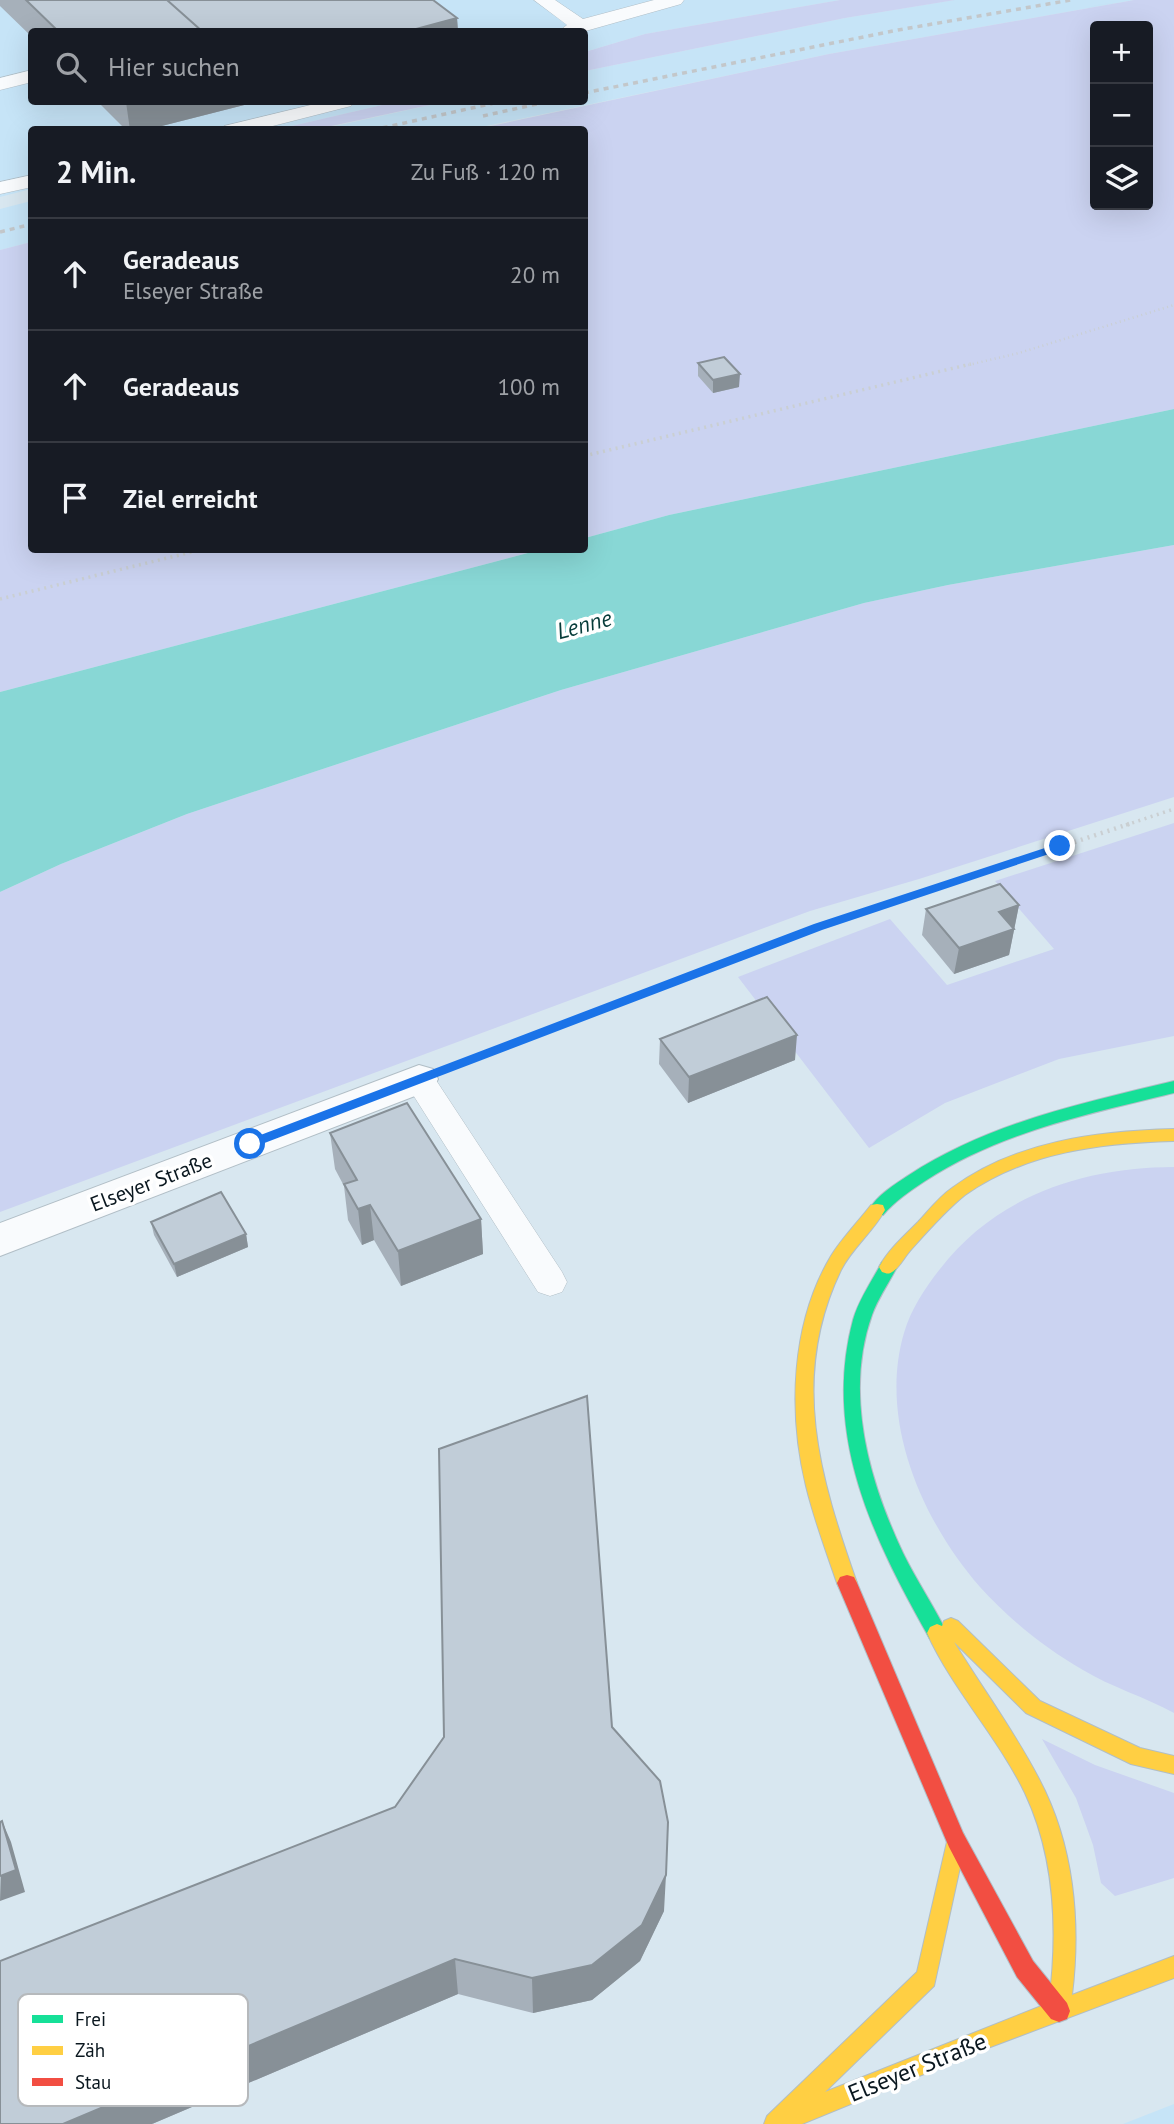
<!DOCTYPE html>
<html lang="de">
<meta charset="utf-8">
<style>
body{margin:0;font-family:"PT Sans",sans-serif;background:#20242c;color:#f1f3f6}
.controls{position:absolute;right:21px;top:21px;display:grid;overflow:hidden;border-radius:7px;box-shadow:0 7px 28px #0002}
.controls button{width:63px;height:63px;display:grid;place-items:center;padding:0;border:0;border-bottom:2px solid #363941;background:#171b24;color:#f1f3f6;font:35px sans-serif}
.stop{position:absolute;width:21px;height:21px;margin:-16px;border:5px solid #1a73e8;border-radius:50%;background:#fff}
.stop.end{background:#1a73e8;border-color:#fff;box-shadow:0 2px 7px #0008}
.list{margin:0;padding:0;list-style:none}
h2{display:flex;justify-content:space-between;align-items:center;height:91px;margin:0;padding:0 28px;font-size:30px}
h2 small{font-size:23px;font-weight:400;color:#9ea1a6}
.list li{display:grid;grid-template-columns:46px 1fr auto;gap:21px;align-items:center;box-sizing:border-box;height:112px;padding:0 28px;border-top:2px solid #363941}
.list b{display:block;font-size:26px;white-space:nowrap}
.list p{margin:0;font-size:23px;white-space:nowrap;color:#9ea1a6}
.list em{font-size:23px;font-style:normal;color:#9ea1a6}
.icon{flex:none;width:38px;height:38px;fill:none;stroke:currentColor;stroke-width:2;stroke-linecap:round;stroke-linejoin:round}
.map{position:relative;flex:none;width:1174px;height:2124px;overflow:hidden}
.search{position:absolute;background:#171b24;box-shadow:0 7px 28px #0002;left:28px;top:28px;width:560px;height:77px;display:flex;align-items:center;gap:18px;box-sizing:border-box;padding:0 24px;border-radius:7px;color:#9ea1a6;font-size:26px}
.panel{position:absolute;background:#171b24;box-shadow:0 7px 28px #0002;left:28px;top:126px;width:560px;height:427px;border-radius:7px}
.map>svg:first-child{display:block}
.built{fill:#c6e4f7}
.green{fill:#cbd3f1;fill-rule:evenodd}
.water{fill:#88d7d5}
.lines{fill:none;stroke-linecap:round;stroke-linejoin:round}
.lane-casing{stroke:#b1bec6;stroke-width:1}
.street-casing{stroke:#b1bec6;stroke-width:2}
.fast-casing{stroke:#b1bec6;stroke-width:2}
.slow-casing{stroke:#b1bec6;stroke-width:2}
.jam-casing{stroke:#b1bec6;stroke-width:2}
.path-far2{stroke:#cacfd2;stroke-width:2.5;stroke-dasharray:1 3.5;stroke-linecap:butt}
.path-far1{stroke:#cacfd2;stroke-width:3.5;stroke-dasharray:2 4.5;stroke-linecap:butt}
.path{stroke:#cacfd2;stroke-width:4.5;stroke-dasharray:2 5;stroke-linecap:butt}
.lane{fill:#f9fbfd;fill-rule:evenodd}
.street{fill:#f9fbfd;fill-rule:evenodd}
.fast{fill:#16e098;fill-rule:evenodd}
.slow{fill:#ffcf43;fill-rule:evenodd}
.jam{fill:#f24e42;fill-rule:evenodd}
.rail{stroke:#c3c7ca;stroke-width:3.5;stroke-dasharray:5 5;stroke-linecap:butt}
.wall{fill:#a6b0ba}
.shaded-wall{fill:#879097}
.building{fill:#c1cdd8;stroke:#879097;stroke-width:2}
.route{fill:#1a73e8}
.labels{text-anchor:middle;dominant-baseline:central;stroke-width:7;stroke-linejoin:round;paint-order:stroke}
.street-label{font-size:21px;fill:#0a171f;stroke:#fff}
.water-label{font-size:23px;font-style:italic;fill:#063b39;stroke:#fff}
.near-street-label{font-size:24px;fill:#0a171f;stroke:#fff}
.key{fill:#fff;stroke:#b6b9bc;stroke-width:2}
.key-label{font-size:19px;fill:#0a171f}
</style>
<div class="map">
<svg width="1174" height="2124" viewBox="0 0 1174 2124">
<rect width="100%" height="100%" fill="#d8e7f0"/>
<path class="built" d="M0 0H840L645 34 585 52 584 32H32V102H395L279 129 32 130 31 189 0 197Z
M954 0H1134L829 54 472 129 317 130 444 102H584L585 71 845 18Z
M31 201V242L0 250V209Z
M1174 2104V2124H1123Z"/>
<path class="green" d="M840 0H955L845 18 585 71V52L645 34Z
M1134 0H1174V409L669 515 585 538 584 130H472L829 54ZM1095 26H1148V205H1095Z
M395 102H444L317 129H279Z
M31 242 32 550H539L0 692V250Z
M1174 545V797L919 879 810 911 0 1212V892L61 864 187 814 561 690 864 603 948 585Z
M1174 823V1036L1059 1059 945 1103 869 1148 738 977 890 919 947 985 1054 949 995 881Z
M1174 1167V1713C1145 1697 1111 1687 1083 1670 1045 1648 1010 1620 980 1587 923 1522 878 1421 904 1333 911 1309 925 1288 940 1269 996 1196 1084 1167 1174 1167Z
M1042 1739 1095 1765 1174 1793V1878L1115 1896 1101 1883 1093 1845 1076 1798Z"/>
<path class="water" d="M1174 409V545L948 585 864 603 561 690 187 814 61 864 0 892V692L539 550H584L585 538 669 515Z"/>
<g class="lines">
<defs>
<path id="lane" d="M534 0H555L583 19 654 0H684L681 4 582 32H558L567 25Z
M32 70V82L0 90V78Z
M323 102H354L351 106 257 130H221L224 126Z
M32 175V187L0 194V182Z
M419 1067 430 1071 562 1272 567 1282 562 1292 550 1296 538 1292 403 1079 408 1071Z"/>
<path id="street" d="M419 1065 433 1069 438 1079 433 1089 0 1256V1223Z"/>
<path id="fast" d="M1174 1081V1093C1088 1114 1000 1132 925 1181 910 1191 895 1201 883 1215H871L869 1210C877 1195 894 1185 909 1175 989 1123 1082 1103 1174 1081Z
M888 1260 894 1262 897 1267C889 1283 878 1298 872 1315 844 1393 869 1481 903 1553 916 1580 934 1606 947 1633L944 1639 937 1642 930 1639C874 1540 822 1436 853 1320 859 1299 872 1281 882 1262Z"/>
<path id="slow" d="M1174 1129V1141C1101 1143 1026 1152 965 1195 945 1211 926 1233 909 1252 904 1258 898 1269 892 1272 888 1275 886 1273 882 1272L879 1267C889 1249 904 1236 918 1222 929 1210 939 1197 952 1188 1015 1141 1098 1131 1174 1129Z
M877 1204 883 1205 885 1210C873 1232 852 1248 841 1270 789 1378 820 1478 857 1583L854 1589 847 1591 840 1589 837 1583C826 1551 814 1519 806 1486 788 1412 791 1323 831 1256 842 1238 858 1222 871 1205Z
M951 1618 958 1621 1040 1701 1140 1748 1174 1756V1774L1131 1764 1026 1713 954 1642C982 1688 1015 1732 1039 1779 1074 1845 1081 1922 1072 1995L1174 1956V1978L985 2049 802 2124H764L767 2116 917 1972 949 1833 956 1830 963 1833 966 1840 934 1986 825 2092 1049 2003C1058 1932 1056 1859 1025 1793 998 1737 953 1690 927 1633L930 1627 937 1624 942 1626 944 1621Z"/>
<path id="jam" d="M847 1575 854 1577 857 1583 963 1833 1033 1961 1067 2003 1070 2011 1067 2019 1059 2022 1051 2019 1017 1977 949 1847 837 1583 840 1577Z"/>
</defs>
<use href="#lane" class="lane-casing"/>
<use href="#street" class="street-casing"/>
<use href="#fast" class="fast-casing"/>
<use href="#slow" class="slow-casing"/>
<use href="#jam" class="jam-casing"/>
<path class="path-far2" d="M964 366 1019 353 1174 305"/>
<path class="path-far1" d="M584 456 971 364
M0 599 200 550
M1126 825 1174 809"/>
<path class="path" d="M462 1063 818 927 1132 823"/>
<use href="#lane" class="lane"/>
<use href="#street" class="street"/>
<use href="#fast" class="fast"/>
<use href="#slow" class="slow"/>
<use href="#jam" class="jam"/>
<path class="rail" d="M584 93 898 30 1071 0
M483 116 546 102
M373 130 499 102
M0 232 32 224"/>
</g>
<path class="wall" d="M0 0H433L457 18 458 32H32V37L0 6Z
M98 102H256L146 130H126Z
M698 363 739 387 713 393 698 376Z
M1019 905 1009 955 954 974 922 935 926 909Z
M660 1039 795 1060 688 1103 659 1064Z
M330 1133 481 1219 483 1254 401 1286 374 1240 362 1245 348 1220 344 1186 335 1169Z
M151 1222 246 1234 248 1247 177 1277 154 1235Z
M612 1727 664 1911 640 1961 592 2000 533 2013 458 1994 152 2124Z"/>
<path class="shaded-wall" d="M457 18 458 32H405Z
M126 102H256L146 130H130Z
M740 374 739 387 713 393V380Z
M1019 905 1009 955 954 974 959 948 999 912Z
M797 1035 795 1060 688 1103 689 1077Z
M370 1205 374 1240 362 1245 358 1209Z
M481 1219 483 1254 401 1286 398 1251Z
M246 1234 248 1247 177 1277 174 1264Z
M2 1821 11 1842 25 1892 0 1901Z
M666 1875 664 1911 640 1961 592 2000 533 2013 532 1978Z
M455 1959 458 1994 152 2124H63Z"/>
<path class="building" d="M26 0H167L203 32H59Z
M167 0H433L457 18 405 32H203Z
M724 357 740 374 713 380 698 363Z
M1000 884 1019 905 999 912 1014 929 959 948 926 909Z
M767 997 797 1035 689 1077 660 1039Z
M407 1103 481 1219 398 1251 370 1205 358 1209 344 1184 357 1180 330 1133Z
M221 1192 246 1234 174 1264 151 1222Z
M587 1396 612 1727 660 1781 668 1822 666 1875 642 1925 592 1965 532 1978 455 1959 63 2124H0V1961L395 1807 444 1737 439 1449Z
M2 1821 16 1870 0 1876V1822Z"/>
<path class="route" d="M1060 843 1064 844V849L822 930 254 1147 250 1149 244 1144 245 1141 814 924Z"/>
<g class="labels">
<g class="street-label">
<text transform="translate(151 1182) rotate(-21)">Elseyer Straße</text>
</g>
<g class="water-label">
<text transform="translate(584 624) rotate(-15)">Lenne</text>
</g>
<g class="near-street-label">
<text transform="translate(917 2067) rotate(-22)">Elseyer Straße</text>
</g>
</g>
<rect x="18" y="1994" width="230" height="112" rx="10" class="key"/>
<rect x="32" y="2015" width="31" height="8" fill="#16e098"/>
<rect x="32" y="2046" width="31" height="9" fill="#ffcf43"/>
<rect x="32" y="2078" width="31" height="8" fill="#f24e42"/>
<g class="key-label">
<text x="75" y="2026">Frei</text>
<text x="75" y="2057">Zäh</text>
<text x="75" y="2089">Stau</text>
</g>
</svg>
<div class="controls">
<button>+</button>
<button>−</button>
<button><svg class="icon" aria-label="layers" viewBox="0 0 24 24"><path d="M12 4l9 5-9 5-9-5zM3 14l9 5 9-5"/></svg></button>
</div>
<div class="stop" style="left:250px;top:1144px"></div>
<div class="stop end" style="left:1060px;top:846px"></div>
<div class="search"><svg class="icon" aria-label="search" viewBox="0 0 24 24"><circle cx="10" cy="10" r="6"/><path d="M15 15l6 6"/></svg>Hier suchen</div>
<section class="panel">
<h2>2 Min.<small>Zu Fuß · 120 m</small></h2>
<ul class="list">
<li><svg class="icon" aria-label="ahead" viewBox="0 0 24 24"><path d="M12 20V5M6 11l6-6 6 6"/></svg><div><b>Geradeaus</b><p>Elseyer Straße</p></div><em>20 m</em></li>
<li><svg class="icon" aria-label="ahead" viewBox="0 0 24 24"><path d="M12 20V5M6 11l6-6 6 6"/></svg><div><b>Geradeaus</b></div><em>100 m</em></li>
<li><svg class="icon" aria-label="arrive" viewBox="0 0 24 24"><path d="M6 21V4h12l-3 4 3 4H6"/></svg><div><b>Ziel erreicht</b></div></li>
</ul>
</section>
</div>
